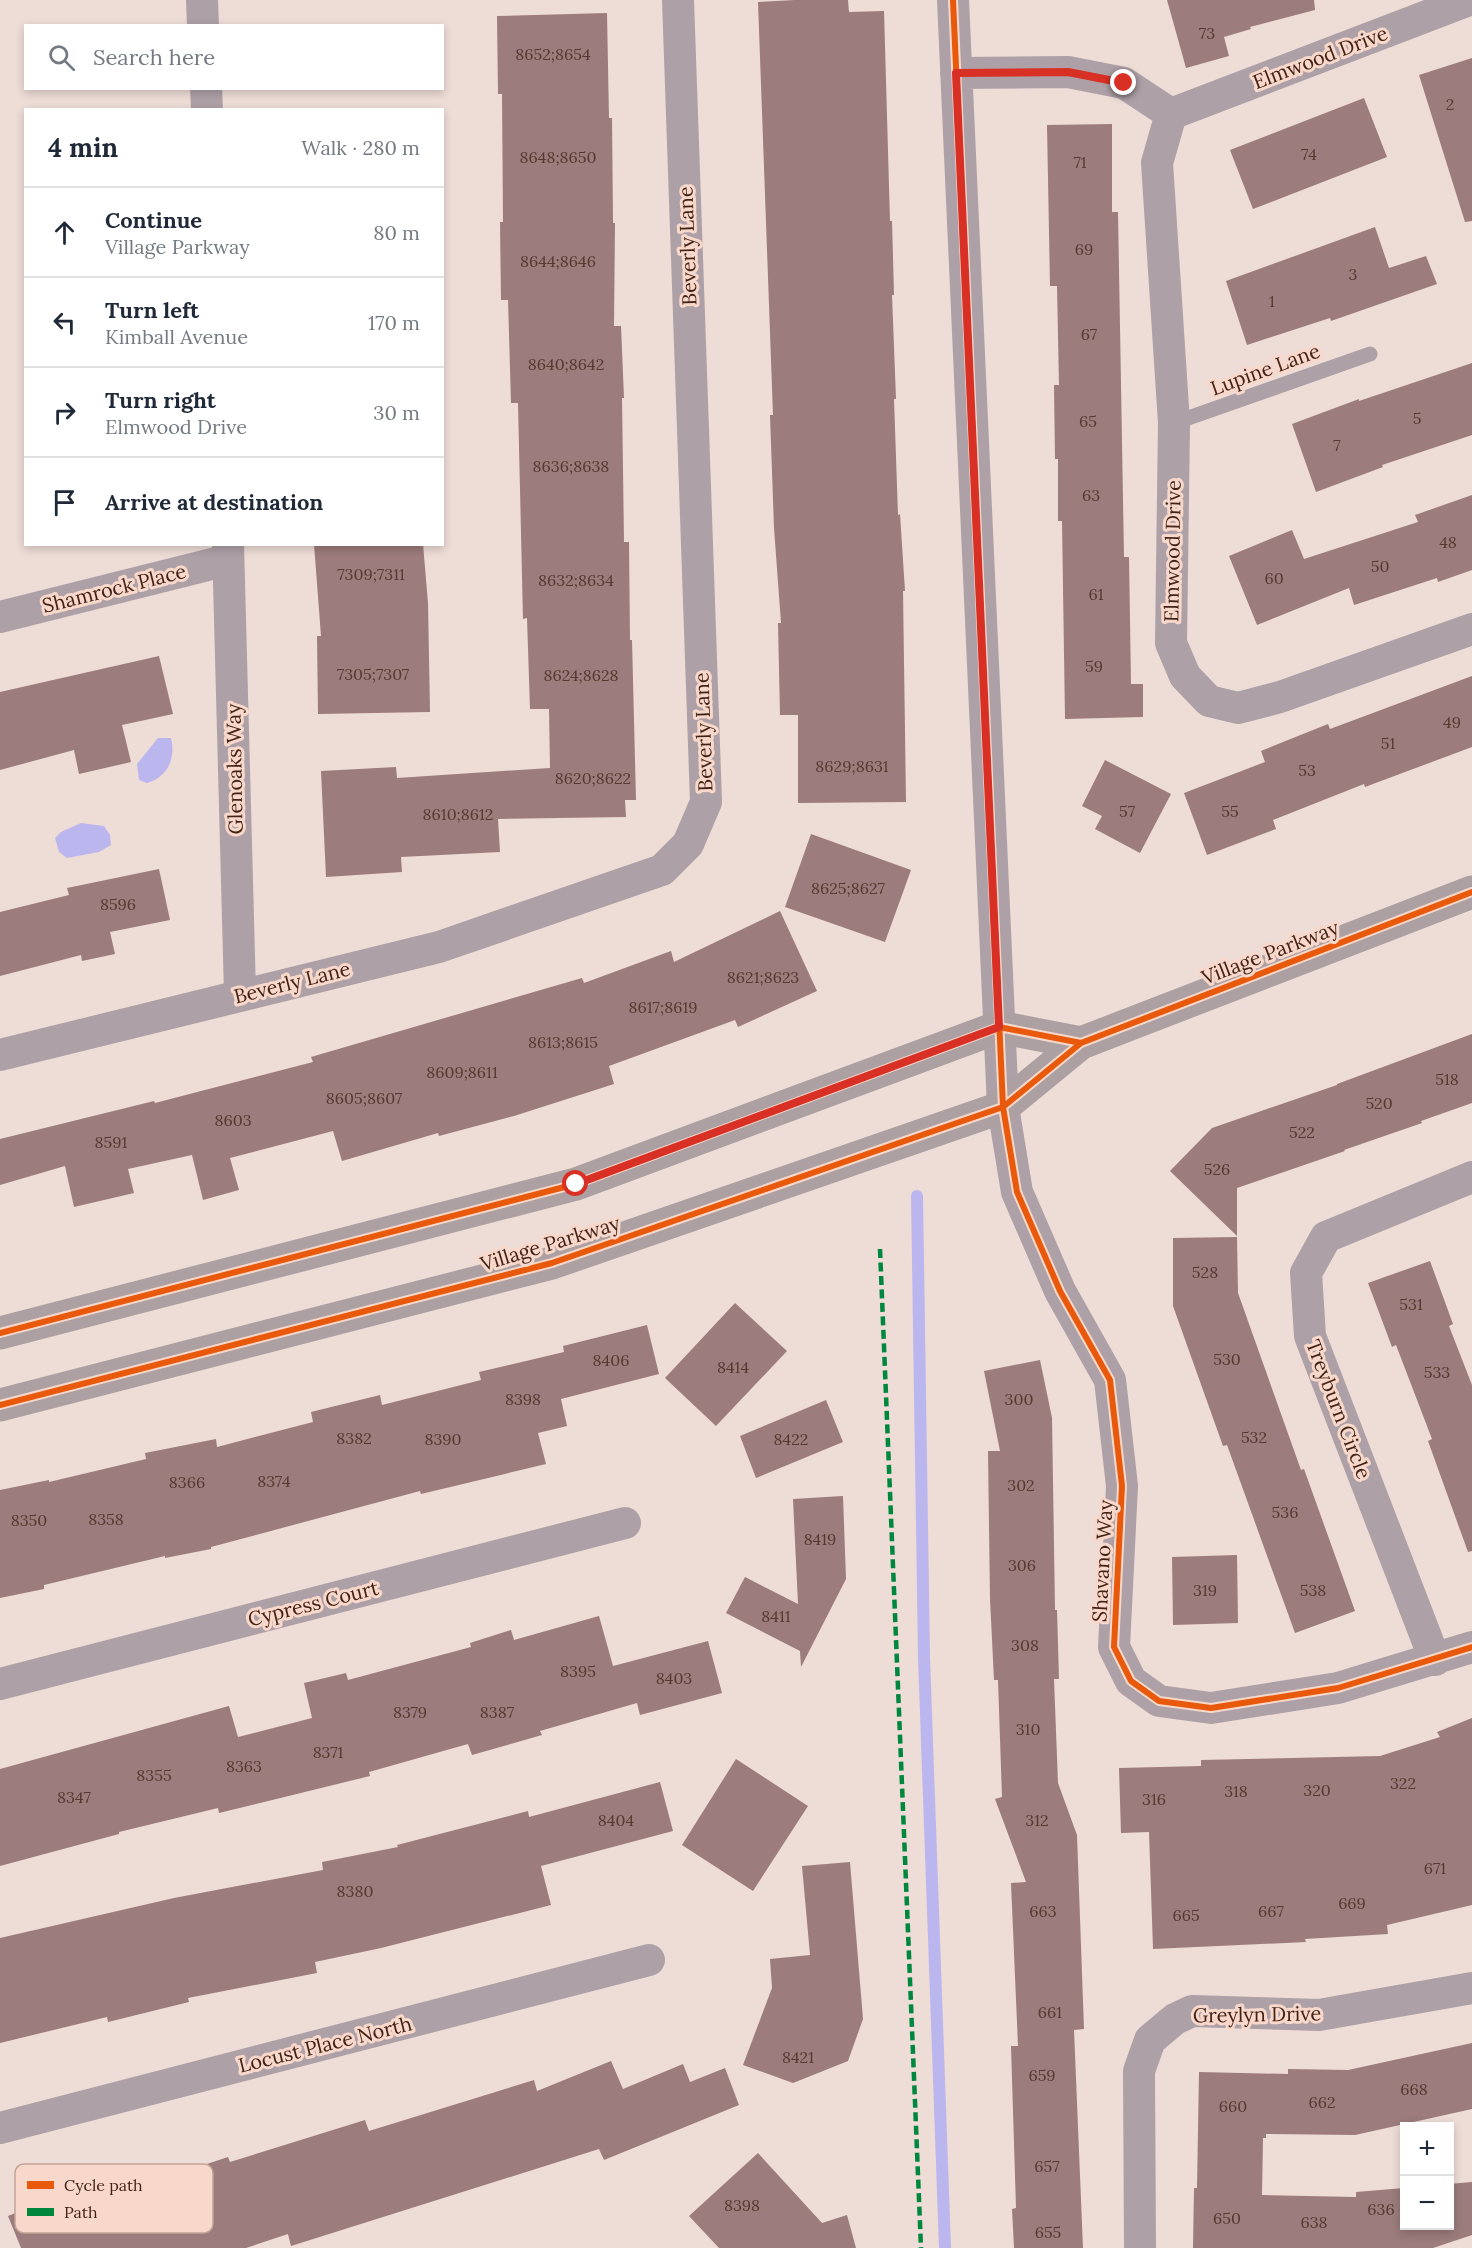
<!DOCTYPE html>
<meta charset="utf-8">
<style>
body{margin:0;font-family:Lora,serif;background:#f2f2f3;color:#1f2937}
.controls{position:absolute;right:18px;bottom:18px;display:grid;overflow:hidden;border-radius:0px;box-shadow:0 3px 9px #0003}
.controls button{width:54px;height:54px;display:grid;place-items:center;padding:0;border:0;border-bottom:2px solid #e0e1e3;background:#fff;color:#1f2937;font:30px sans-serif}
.stop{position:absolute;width:18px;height:18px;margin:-14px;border:4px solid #d93025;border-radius:50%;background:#fff}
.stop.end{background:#d93025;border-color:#fff;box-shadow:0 2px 6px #0008}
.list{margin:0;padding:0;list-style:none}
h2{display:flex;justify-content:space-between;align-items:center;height:78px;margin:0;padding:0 24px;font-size:26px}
h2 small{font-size:20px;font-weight:400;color:#747a83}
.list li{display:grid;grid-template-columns:39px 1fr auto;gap:18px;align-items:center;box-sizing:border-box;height:90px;padding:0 24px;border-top:2px solid #e0e1e3}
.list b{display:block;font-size:22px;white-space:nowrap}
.list p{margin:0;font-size:20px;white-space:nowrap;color:#747a83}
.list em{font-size:20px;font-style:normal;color:#747a83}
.icon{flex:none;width:33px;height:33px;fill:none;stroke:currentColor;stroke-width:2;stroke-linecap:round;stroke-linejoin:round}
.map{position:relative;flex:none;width:1472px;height:2248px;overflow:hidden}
.search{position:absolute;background:#fff;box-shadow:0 3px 9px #0003;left:24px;top:24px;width:420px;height:66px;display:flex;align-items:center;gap:15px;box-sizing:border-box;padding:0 21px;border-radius:0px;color:#747a83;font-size:22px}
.panel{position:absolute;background:#fff;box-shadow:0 3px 9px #0003;left:24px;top:108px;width:420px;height:438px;border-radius:0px}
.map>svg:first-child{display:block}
.water{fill:#bcb6ee}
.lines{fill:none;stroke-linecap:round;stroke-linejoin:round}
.stream{stroke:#bcb6ee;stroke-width:12}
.building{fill:#9c7c7c}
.lane{stroke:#ada0a6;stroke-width:15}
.street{stroke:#ada0a6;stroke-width:32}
.secondary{stroke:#ada0a3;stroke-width:33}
.quiet{stroke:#00873e;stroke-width:4.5;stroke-dasharray:9 4.5;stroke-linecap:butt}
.cycleway-casing{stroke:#f8d8cb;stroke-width:10}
.cycleway{stroke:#e8590c;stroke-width:6}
.route{stroke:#d93025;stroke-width:8}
.labels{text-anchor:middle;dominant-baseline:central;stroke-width:6;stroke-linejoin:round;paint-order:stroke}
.number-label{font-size:16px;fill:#583930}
.street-label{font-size:20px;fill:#412316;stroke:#f8d8cb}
.key{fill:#f8d8cb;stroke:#c1a295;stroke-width:1.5}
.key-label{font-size:16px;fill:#412316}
</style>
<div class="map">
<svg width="1472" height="2248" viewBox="0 0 1472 2248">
<rect width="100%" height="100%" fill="#eedcd6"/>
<path class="water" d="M158 738H171C176 758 168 777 147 783L139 780 137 764Z
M81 823 104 826 110 835 111 845 99 852 67 858 59 852 55 838 61 832Z"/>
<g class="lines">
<path class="stream" d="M917 1196 924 1657 945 2248"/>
</g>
<path class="building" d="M795 0H848L849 12 884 11 890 221H892L894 295H892L896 399H894L898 515 900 514 905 591H903L906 802 798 803V715H780L778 623H781L774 528 770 415H773L758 2Z
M1167 0H1314L1315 10 1250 27 1251 29 1224 37 1229 56 1186 68Z
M607 13 609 118H612L613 223H615L614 326H621L624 398H622L624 542H629L630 640H632L636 800H625L626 817 498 819 500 852 401 857 402 872 326 877 321 771 396 767 397 778 550 768 549 709H530L527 618 523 619 518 403H511L508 300H501L500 222H503L502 94H498L497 16Z
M1472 58V221L1465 222 1419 75Z
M1364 98 1387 157 1253 209 1230 150Z
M1112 124V212H1118L1124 557H1129L1131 684H1143V717L1065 719 1062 521H1058V459H1055L1054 385H1059L1057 286H1050L1047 125Z
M1375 227 1389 268 1426 256 1437 284 1331 321 1330 318 1247 345 1226 281Z
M1472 363V435L1382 465 1383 467 1316 492 1292 424 1359 399V401Z
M1472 495V570L1438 582 1437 578 1354 605 1349 588 1257 625 1229 556 1292 530 1304 559 1418 522 1415 515Z
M314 544H423L428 603 430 712 318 714 317 636H321Z
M159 656 173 714 122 725 131 762 79 774 74 750 0 770V692Z
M1472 676V747L1365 787 1364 784 1273 820 1276 829 1207 855 1184 793 1265 762 1261 751 1328 724 1330 729Z
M1105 760 1171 794 1140 853 1095 829 1102 816 1082 806Z
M811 834 911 870 885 942 785 907Z
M159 869 170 920 110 932 115 954 82 961 81 955 0 976V912L69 895 67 888Z
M780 911 817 991 738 1027 735 1020 609 1066 614 1084 514 1116 439 1136 438 1133 342 1161 333 1131 230 1158 239 1190 203 1200 192 1155 128 1169 134 1193 74 1207 65 1166 0 1185V1139L154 1101 155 1103 313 1062 311 1057 582 978 584 983 671 951 674 962Z
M1472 1034V1103L1421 1121 1422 1123 1344 1150 1345 1151 1237 1188V1236L1170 1171 1212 1128 1337 1085V1084Z
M1237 1237 1238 1293 1301 1470 1304 1469 1355 1611 1295 1633 1227 1445 1223 1446 1173 1306V1238Z
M1430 1261 1453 1324 1449 1326 1472 1385V1551L1468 1552 1428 1441 1432 1439 1396 1345 1392 1347 1368 1283Z
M735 1303 787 1351 716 1426 665 1378Z
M647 1325 659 1374 561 1399 567 1426 538 1433 546 1464 421 1494 420 1491 211 1547V1549L165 1558V1556L44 1585V1589L0 1598V1490L49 1480V1482L146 1459 145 1453 216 1439 217 1447 313 1422 311 1412 380 1395 382 1405 481 1380 479 1372 564 1352 563 1346Z
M1040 1360 1052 1418 1055 1610H1057L1059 1679H1054L1058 1783 1077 1835 1084 2029 1074 2030 1083 2248H1014L1012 2209 1016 2208 1011 2046H1018L1011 1883 1026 1882 995 1799 1002 1797 998 1680H994L990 1599 988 1451H1000L984 1371Z
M826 1400 843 1442 756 1478 740 1436Z
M843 1496 846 1579 801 1667 800 1651 726 1613 745 1577 798 1604 793 1499Z
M1237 1555 1238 1623 1173 1625 1172 1557Z
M599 1616 613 1666 708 1641 722 1693 640 1715 637 1703 540 1731 542 1735 472 1755 468 1744 369 1772 370 1776 219 1813 218 1808 119 1832V1834L0 1866V1769L229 1706 238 1737 312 1718 304 1683 346 1673 348 1680 471 1647 470 1643 511 1630 514 1640Z
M1472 1718V1905L1387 1925 1388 1934 1305 1939 1306 1942 1153 1949 1149 1832 1121 1833 1119 1768 1201 1766V1760L1380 1756 1440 1737 1437 1732Z
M736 1759 808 1806 753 1891 682 1845Z
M660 1782 673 1831 541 1866 551 1905 381 1948 315 1962 317 1973 188 1998 189 2002 108 2022 107 2017 0 2043V1938L174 1898 323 1870 322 1862 398 1847 397 1845 528 1811 529 1817Z
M850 1862 863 2019 848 2061 793 2083 743 2065 772 1988 770 1959 810 1955 802 1866Z
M1472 2043V2109L1355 2135 1266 2134V2138H1263L1262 2195 1356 2197V2192L1404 2188V2226H1449V2184L1472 2182V2235L1433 2248H1193L1194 2188H1197L1199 2072 1288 2074V2069L1348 2070Z
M611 2061 623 2089 683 2064 690 2082 725 2068 739 2105 604 2160 599 2149 291 2246 288 2234 246 2248H21L8 2216 88 2183 96 2201 228 2157 230 2162 365 2120 369 2131 534 2080 537 2091Z
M758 2153 822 2223 847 2215 856 2248H719L689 2216Z"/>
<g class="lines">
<path class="lane" d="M1174 423 1370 354"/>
<path class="street" d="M202 0 203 26
M953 0 1003 1107 1017 1192 1060 1291 1110 1380 1122 1486 1114 1647 1131 1681 1159 1701 1211 1708 1338 1688 1472 1647
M1469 0 1171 114 1157 163 1174 423 1171 643 1185 676 1209 701 1238 708 1280 697 1472 629
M956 73 1068 72 1124 83 1171 114
M206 88 207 110
M228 544 240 994
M0 617 228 560
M0 1055 439 947 662 870 688 844 706 802 678 0
M1435 1660 1310 1336 1306 1273 1326 1237 1472 1177
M0 1684 625 1523
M0 2128 649 1960
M1140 2248 1139 2071 1150 2040 1175 2019 1192 2011 1319 2015 1472 1988"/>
<path class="secondary" d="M0 1333 576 1184 999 1027 1081 1043
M0 1405 552 1263 1003 1107 1081 1043 1472 892"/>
<path class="quiet" d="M880 1249 921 2248"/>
<defs>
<path id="cycleway" d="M953 0 1003 1107 1017 1192 1060 1291 1110 1380 1122 1486 1114 1647 1131 1681 1159 1701 1211 1708 1338 1688 1472 1647
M0 1333 576 1184 999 1027 1081 1043
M0 1405 552 1263 1003 1107 1081 1043 1472 892"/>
</defs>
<use href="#cycleway" class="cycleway-casing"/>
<use href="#cycleway" class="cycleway"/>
</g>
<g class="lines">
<path class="route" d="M576 1184 999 1027 956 73 1068 72 1124 83"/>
</g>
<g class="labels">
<g class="number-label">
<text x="1207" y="33">73</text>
<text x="553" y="54">8652;8654</text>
<text x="1450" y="104">2</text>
<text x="1309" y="154">74</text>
<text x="558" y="157">8648;8650</text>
<text x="1080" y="162">71</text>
<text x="1084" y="249">69</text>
<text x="558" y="261">8644;8646</text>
<text x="1353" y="274">3</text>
<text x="1272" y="301">1</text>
<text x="1089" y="334">67</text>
<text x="566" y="364">8640;8642</text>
<text x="1417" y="418">5</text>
<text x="1088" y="421">65</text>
<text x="1337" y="445">7</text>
<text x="571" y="466">8636;8638</text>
<text x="1091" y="495">63</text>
<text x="1448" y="542">48</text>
<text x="1380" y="566">50</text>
<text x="371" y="574">7309;7311</text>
<text x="1274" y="578">60</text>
<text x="576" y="580">8632;8634</text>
<text x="1096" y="594">61</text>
<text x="1094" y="666">59</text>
<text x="373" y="674">7305;7307</text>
<text x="581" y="675">8624;8628</text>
<text x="1452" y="722">49</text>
<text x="1388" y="743">51</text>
<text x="852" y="766">8629;8631</text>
<text x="1307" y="770">53</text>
<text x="593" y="778">8620;8622</text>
<text x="1127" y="811">57</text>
<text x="1230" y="811">55</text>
<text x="458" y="814">8610;8612</text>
<text x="848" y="888">8625;8627</text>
<text x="118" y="904">8596</text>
<text x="763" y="977">8621;8623</text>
<text x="663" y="1007">8617;8619</text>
<text x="563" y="1042">8613;8615</text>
<text x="462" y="1072">8609;8611</text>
<text x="1447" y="1079">518</text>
<text x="364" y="1098">8605;8607</text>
<text x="1379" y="1103">520</text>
<text x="233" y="1120">8603</text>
<text x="1302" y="1132">522</text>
<text x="111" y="1142">8591</text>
<text x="1217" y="1169">526</text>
<text x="1205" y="1272">528</text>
<text x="1411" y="1304">531</text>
<text x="1227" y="1359">530</text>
<text x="611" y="1360">8406</text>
<text x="733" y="1367">8414</text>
<text x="1437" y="1372">533</text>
<text x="523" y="1399">8398</text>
<text x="1019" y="1399">300</text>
<text x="1254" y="1437">532</text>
<text x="354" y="1438">8382</text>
<text x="443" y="1439">8390</text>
<text x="791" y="1439">8422</text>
<text x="274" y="1481">8374</text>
<text x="187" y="1482">8366</text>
<text x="1021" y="1485">302</text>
<text x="1285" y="1512">536</text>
<text x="106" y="1519">8358</text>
<text x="29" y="1520">8350</text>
<text x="820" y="1539">8419</text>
<text x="1022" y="1565">306</text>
<text x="1205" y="1590">319</text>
<text x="1313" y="1590">538</text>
<text x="776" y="1616">8411</text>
<text x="1025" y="1645">308</text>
<text x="578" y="1671">8395</text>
<text x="674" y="1678">8403</text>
<text x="410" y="1712">8379</text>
<text x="497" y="1712">8387</text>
<text x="1028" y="1729">310</text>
<text x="328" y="1752">8371</text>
<text x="244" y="1766">8363</text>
<text x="154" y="1775">8355</text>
<text x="1403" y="1783">322</text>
<text x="1317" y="1790">320</text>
<text x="1236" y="1791">318</text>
<text x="74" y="1797">8347</text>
<text x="1154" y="1799">316</text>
<text x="616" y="1820">8404</text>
<text x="1037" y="1820">312</text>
<text x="1435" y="1868">671</text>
<text x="355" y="1891">8380</text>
<text x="1352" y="1903">669</text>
<text x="1043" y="1911">663</text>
<text x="1271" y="1911">667</text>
<text x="1186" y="1915">665</text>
<text x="1050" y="2012">661</text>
<text x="798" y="2057">8421</text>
<text x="1042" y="2075">659</text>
<text x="1414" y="2089">668</text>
<text x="1322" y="2102">662</text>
<text x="1233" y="2106">660</text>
<text x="1047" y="2166">657</text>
<text x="742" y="2205">8398</text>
<text x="1381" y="2209">636</text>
<text x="1227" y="2218">650</text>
<text x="1314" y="2222">638</text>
<text x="1048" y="2232">655</text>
</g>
<g class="street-label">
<text transform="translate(1320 57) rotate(-21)">Elmwood Drive</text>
<text transform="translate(687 246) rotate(-92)">Beverly Lane</text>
<text transform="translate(1265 369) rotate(-20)">Lupine Lane</text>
<text transform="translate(1172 551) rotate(-89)">Elmwood Drive</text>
<text transform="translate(114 588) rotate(-14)">Shamrock Place</text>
<text transform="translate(703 732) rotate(-92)">Beverly Lane</text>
<text transform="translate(234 769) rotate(-91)">Glenoaks Way</text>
<text transform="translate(1270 952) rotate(-21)">Village Parkway</text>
<text transform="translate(292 982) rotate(-14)">Beverly Lane</text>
<text transform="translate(550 1243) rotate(-17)">Village Parkway</text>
<text transform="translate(1339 1409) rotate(69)">Treyburn Circle</text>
<text transform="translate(1102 1561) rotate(-87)">Shavano Way</text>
<text transform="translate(313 1603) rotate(-14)">Cypress Court</text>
<text transform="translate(1257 2014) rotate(-1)">Greylyn Drive</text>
<text transform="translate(325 2044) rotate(-14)">Locust Place North</text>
</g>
</g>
<rect x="15" y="2164" width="198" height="69" rx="9" class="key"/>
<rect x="27" y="2181" width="27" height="8" fill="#e8590c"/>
<rect x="27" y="2208" width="27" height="8" fill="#00873e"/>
<g class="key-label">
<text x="64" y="2191">Cycle path</text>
<text x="64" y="2218">Path</text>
</g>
</svg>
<div class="controls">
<button>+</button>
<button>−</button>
</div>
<div class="stop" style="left:576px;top:1184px"></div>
<div class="stop end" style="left:1124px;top:83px"></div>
<div class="search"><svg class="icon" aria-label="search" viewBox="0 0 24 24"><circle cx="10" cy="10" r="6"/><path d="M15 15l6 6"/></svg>Search here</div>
<section class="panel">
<h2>4 min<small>Walk · 280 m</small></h2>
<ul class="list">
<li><svg class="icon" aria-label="ahead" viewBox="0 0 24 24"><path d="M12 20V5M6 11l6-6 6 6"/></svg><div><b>Continue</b><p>Village Parkway</p></div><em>80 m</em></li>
<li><svg class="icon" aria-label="left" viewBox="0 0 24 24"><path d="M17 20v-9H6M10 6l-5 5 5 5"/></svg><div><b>Turn left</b><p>Kimball Avenue</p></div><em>170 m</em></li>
<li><svg class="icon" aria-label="right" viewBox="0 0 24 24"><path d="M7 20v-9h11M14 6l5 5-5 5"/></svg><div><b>Turn right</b><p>Elmwood Drive</p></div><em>30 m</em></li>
<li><svg class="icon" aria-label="arrive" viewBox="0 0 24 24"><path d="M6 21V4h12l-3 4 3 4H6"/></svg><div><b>Arrive at destination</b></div></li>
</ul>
</section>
</div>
